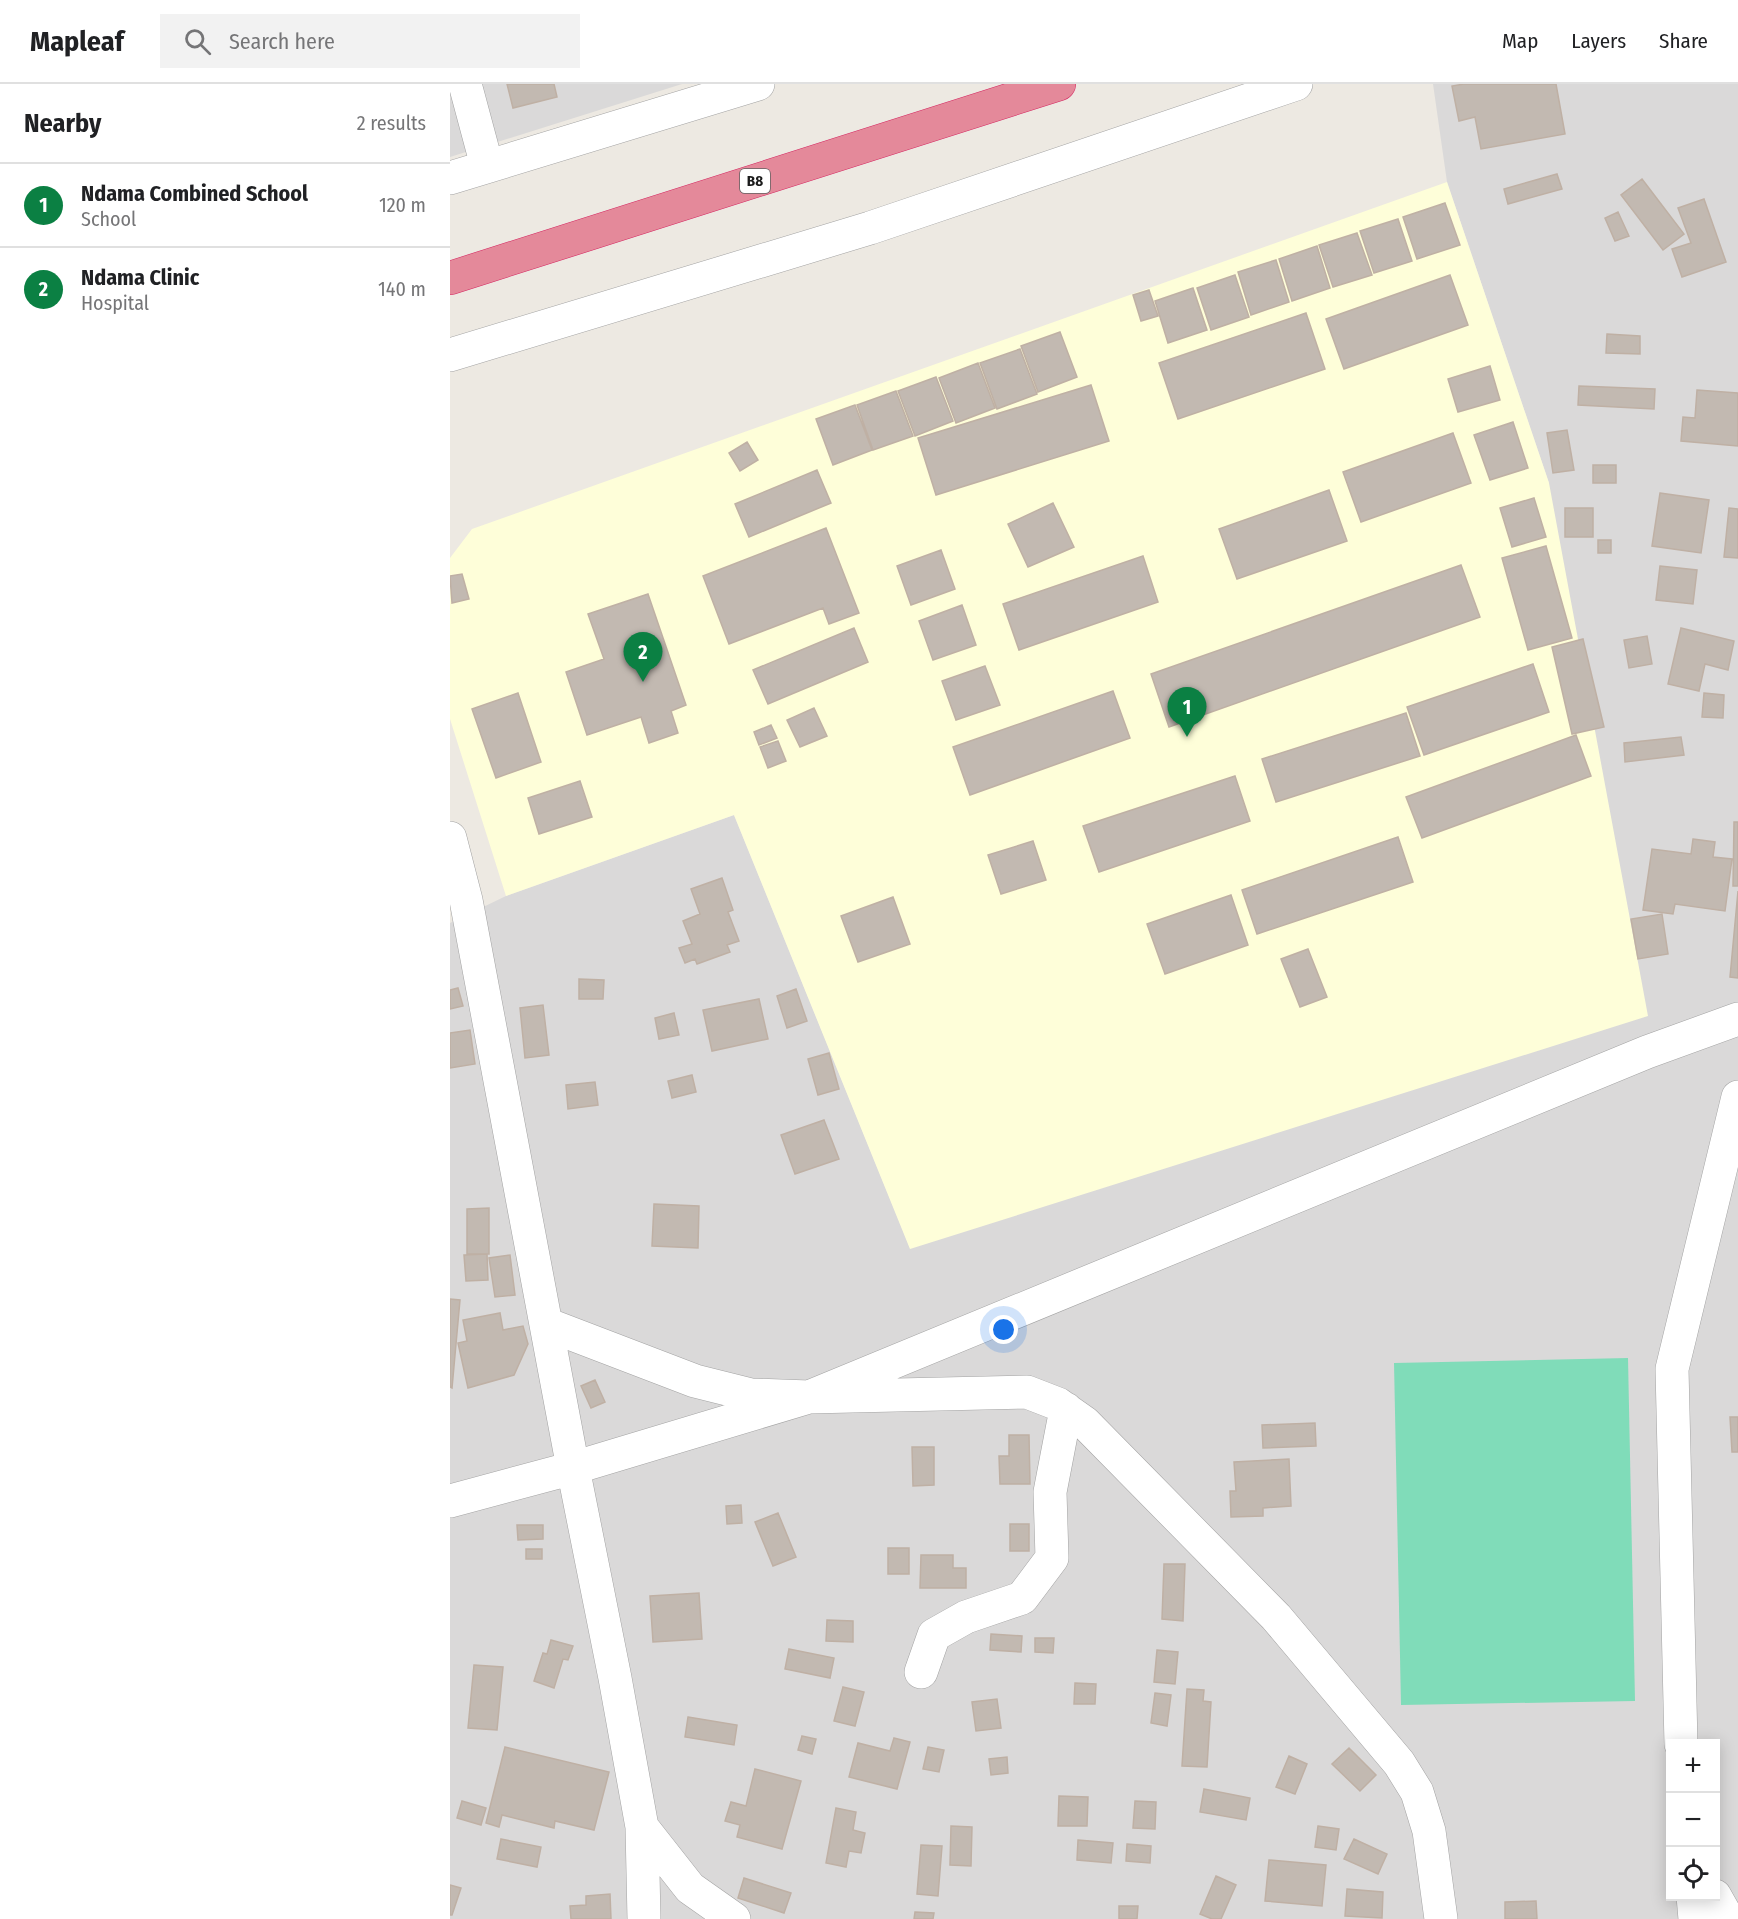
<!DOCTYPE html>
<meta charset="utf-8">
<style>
body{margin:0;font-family:"Fira Sans Condensed",sans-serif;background:#f2f2f2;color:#202124}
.controls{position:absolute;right:18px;bottom:18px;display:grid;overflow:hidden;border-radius:0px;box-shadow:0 3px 15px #0003}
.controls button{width:54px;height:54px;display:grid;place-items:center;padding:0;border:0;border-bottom:2px solid #e0e0e0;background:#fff;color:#202124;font:30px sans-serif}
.you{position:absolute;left:554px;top:1246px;width:21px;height:21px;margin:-15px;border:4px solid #fff;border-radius:50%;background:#1a73e8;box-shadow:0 0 0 9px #1a73e833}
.badge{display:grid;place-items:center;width:39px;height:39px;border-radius:50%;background:#0b8043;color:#fff;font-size:20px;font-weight:700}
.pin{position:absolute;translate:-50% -50px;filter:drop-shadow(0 2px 3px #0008)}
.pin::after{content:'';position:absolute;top:32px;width:21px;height:18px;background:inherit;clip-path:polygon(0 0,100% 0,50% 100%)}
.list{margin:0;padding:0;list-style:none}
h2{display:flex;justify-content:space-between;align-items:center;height:78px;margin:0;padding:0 24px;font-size:26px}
h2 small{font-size:20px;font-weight:400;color:#757577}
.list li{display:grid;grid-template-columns:39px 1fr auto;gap:18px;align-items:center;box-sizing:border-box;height:84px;padding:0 24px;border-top:2px solid #e0e0e0}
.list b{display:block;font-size:22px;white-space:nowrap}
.list p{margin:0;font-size:20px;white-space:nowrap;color:#757577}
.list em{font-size:20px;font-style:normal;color:#757577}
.icon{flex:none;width:33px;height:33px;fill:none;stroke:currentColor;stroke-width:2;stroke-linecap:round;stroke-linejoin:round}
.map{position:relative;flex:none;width:1288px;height:1835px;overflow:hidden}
header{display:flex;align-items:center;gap:36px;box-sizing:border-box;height:84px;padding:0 30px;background:#fff;border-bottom:2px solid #e0e0e0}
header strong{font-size:28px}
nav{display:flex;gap:33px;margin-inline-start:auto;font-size:21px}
.search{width:420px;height:54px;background:#f2f2f2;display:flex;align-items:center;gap:15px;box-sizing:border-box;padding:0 21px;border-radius:0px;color:#757577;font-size:22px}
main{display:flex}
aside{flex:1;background:#fff}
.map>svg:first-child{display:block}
.residential{fill:#dad9d9;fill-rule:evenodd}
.education{fill:#fefed9}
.pitch{fill:#80dcb9}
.building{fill:#c2b9b1;stroke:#bfb0a4;stroke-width:1.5}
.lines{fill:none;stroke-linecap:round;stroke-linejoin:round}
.minor-casing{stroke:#a3a3a3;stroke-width:34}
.highway-casing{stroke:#d42661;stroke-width:34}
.minor{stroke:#fff;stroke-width:33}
.highway{stroke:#e4899a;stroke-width:33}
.labels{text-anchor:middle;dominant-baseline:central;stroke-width:4.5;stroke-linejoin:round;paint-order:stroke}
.shield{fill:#fff;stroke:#606060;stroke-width:1.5}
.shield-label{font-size:15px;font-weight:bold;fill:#1c1c1c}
</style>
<header>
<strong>Mapleaf</strong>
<div class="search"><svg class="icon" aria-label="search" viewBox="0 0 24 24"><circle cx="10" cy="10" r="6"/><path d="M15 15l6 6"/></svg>Search here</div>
<nav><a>Map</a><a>Layers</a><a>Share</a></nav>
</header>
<main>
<aside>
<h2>Nearby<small>2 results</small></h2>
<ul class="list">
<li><span class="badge">1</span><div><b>Ndama Combined School</b><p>School</p></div><em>120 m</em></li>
<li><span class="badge">2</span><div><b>Ndama Clinic</b><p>Hospital</p></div><em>140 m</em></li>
</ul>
</aside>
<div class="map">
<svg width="1288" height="1835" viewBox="0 0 1288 1835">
<rect width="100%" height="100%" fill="#ede9e2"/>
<path class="residential" d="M0 0H232L0 73Z
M983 0H1288V1835H0V839L56 812 284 731 460 1164 1099 399 997 98ZM1220 1660H1266V1812H1220Z"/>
<path class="education" d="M997 98 1099 399 1198 932 460 1165 284 731 56 812 0 635V474L22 445Z"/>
<path class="pitch" d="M1178 1274 1185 1617 951 1621 944 1279Z"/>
<path class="building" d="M57 0H104L107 13 63 24Z
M1014 0H1106L1115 50 1031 65 1025 33 1009 37 1002 2Z
M1107 90 1112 105 1058 120 1054 105Z
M1192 95 1234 150 1213 166 1171 111Z
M1254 115 1276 178 1232 193 1222 165 1241 159 1228 124Z
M995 119 1010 161 967 175 953 133Z
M1168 128 1179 152 1165 157 1155 134Z
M948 135 962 177 924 189 910 147Z
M907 149 922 191 883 203 869 161Z
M867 162 880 204 842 217 829 175Z
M826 176 839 218 801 231 788 188Z
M785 191 799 233 761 246 747 204Z
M1000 191 1018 241 894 285 876 235Z
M743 204 757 246 718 259 705 217Z
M699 206 708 232 691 237 683 211Z
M856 229 875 285 728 335 709 279Z
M610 248 627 293 588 308 571 262Z
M1157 250 1190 252V270L1156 269Z
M570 265 587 310 547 325 530 279Z
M528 279 545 324 506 339 489 294Z
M1040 282 1050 316 1008 328 998 295Z
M486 293 503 337 465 352 448 307Z
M641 301 659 357 486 411 468 354Z
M1129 302 1205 305 1204 325 1128 321Z
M1247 306 1288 309V362L1231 357 1233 333 1245 334Z
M446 307 463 352 423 366 407 321Z
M405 321 422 366 383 381 366 335Z
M1063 338 1078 384 1040 396 1024 351Z
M1117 346 1124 386 1103 389 1097 349Z
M1003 349 1021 399 911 438 893 388Z
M297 358 308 376 290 387 279 369Z
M1143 381H1166V399H1143Z
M367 386 381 419 299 453 285 420Z
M879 406 897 457 787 495 769 445Z
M1210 409 1259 416 1251 469 1202 462Z
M1084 414 1096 453 1062 463 1050 424Z
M603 419 624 463 578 483 558 440Z
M1115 424H1143V453H1115Z
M1279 424 1288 425V474L1274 473Z
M376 444 409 529 379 540 373 524 279 560 253 492Z
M1148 456H1161V469H1148Z
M1096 462 1122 554 1078 566 1052 474Z
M491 466 505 505 461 521 447 482Z
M693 472 708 518 569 566 553 520Z
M1011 481 1030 533 719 643 701 590Z
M1210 482 1247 486 1243 520 1206 516Z
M12 490 19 515 2 519 0 492Z
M198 510 236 621 221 627 228 649 199 659 191 633 137 651 116 588 154 575 138 530Z
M512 521 526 561 483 576 469 537Z
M404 544 418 578 318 620 303 586Z
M1231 544 1284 557 1278 586 1255 580 1249 607 1218 600Z
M1197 552 1202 580 1179 584 1174 556Z
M1133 555 1154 643 1122 650 1102 563Z
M1083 580 1099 628 974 671 957 623Z
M535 582 550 621 506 636 492 597Z
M663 607 680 654 520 711 503 663Z
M68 609 91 678 46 694 22 625Z
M1254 609 1274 611 1273 634 1252 633Z
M364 624 377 652 350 663 337 636Z
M956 629 970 672 826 718 812 675Z
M321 641 327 654 309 661 304 648Z
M1126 651 1141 692 972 754 956 713Z
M1231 653 1234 671 1175 678 1174 659Z
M328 657 336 677 318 684 310 663Z
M785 692 800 737 649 788 633 742Z
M130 697 142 733 89 750 78 714Z
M1284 738H1288V802H1283Z
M948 753 963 798 807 850 792 806Z
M1243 755 1265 758 1263 773 1282 775 1275 827 1225 820 1223 830 1193 826 1202 765 1241 770Z
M583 757 596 796 551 810 538 771Z
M272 794 283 826 278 828 289 857 277 861 280 868 247 880 245 875 235 879 229 864 242 860 233 837 250 830 241 805Z
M1288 807V894L1280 893Z
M781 811 798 861 715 890 697 840Z
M443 813 460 860 408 878 391 832Z
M1212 830 1218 870 1188 875 1181 835Z
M858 865 877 913 850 923 831 875Z
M129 895 154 896 153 915H129Z
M8 904 13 922 0 925V906Z
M346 905 357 937 337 944 327 912Z
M309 915 318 955 262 967 253 926Z
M93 921 99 971 75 974 70 924Z
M224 929 229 951 209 955 205 934Z
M20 946 25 980 0 984V949Z
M379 969 389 1005 368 1011 358 975Z
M242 991 246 1008 222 1014 218 997Z
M145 998 148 1021 118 1025 116 1001Z
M374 1036 389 1075 345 1090 331 1051Z
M204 1120 249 1122 248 1164 202 1162Z
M39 1124V1170H17V1125Z
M37 1170 38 1196 16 1197 14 1171Z
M60 1171 65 1211 45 1213 39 1174Z
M0 1215 10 1216 2 1304 0 1303Z
M50 1229 53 1246 73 1242 78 1260 64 1291 18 1304 8 1259 17 1257 13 1236Z
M145 1296 155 1318 141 1324 131 1302Z
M1280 1333H1288V1368H1282Z
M865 1339 866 1362 813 1364 812 1341Z
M559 1351H579L580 1400H550L549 1372H559Z
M462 1363H484V1401L463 1402Z
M839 1375 841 1422 813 1424V1432L781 1433 780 1407H786L784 1378Z
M291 1421 292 1439 277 1440 276 1422Z
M328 1429 346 1473 323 1482 305 1438Z
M560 1440H579V1467H560Z
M67 1441H93V1455L68 1456Z
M438 1464H459V1490H438Z
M76 1465H92V1475H76Z
M471 1471H503V1484H516V1504H470Z
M714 1480H735L733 1537 712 1535Z
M249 1509 252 1555 203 1558 200 1512Z
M377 1536 403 1537V1558L376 1557Z
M541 1550 572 1552 571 1568 540 1566Z
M585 1554H604L603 1569 585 1568Z
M101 1556 123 1562 118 1576 113 1575 104 1604 84 1597 93 1569 97 1570Z
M339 1565 384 1574 380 1594 335 1585Z
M707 1566 728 1568 725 1600 704 1598Z
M24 1581 53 1583 47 1646 18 1644Z
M625 1599 646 1600 645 1620H624Z
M393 1603 414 1608 405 1642 384 1637Z
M737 1605 754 1606 753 1617 761 1618 757 1683 732 1682Z
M705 1609 721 1611 717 1642 701 1639Z
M547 1615 551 1644 526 1647 522 1618Z
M238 1633 287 1641 284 1661 235 1653Z
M352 1652 366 1655 362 1670 348 1666Z
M444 1654 460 1658 447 1705 399 1693 408 1659 440 1667Z
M55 1663 159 1688 144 1746 105 1737 104 1744 52 1731 49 1743 36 1739Z
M478 1663 494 1666 489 1688 473 1685Z
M899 1664 926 1691 910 1707 882 1680Z
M839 1672 857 1680 845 1710 826 1703Z
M557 1673 558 1689 541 1691 539 1675Z
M305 1685 351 1697 332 1765 287 1753 290 1741 275 1737 281 1718 296 1722Z
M754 1705 800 1714 796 1736 750 1728Z
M609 1712 638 1713 637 1742H608Z
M12 1717 36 1724 31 1741 7 1734Z
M685 1717 706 1718 705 1745 683 1744Z
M386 1724 406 1728 403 1746 415 1749 411 1769 399 1767 396 1783 376 1779Z
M501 1742 522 1743 521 1782 500 1781Z
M868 1742 889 1745 886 1766 865 1763Z
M51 1755 91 1763 87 1783 47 1775Z
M904 1755 937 1770 928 1790 894 1775Z
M628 1756 663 1759 661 1779 627 1776Z
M677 1760 701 1762 700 1779 676 1777Z
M471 1761 492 1762 488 1812 467 1810Z
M819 1776 876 1781 872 1822 815 1817Z
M766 1792 786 1801 771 1835H762L750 1830Z
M294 1794 341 1809 334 1829 288 1814Z
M0 1801 11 1804 2 1831H0Z
M897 1805 933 1808 932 1834 895 1832Z
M160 1810 161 1835H121L120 1822 136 1821V1812Z
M1086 1817 1087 1835H1055V1818Z
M669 1822H688L687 1835H669Z
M465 1828 484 1829 483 1835H464Z"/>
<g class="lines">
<defs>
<path id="minor" d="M15 0 37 82
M0 94 308 0
M0 271 420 144 846 0
M0 754 16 816 123 1384 165 1594 192 1743 194 1835
M96 1240 245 1297 301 1311 359 1313 577 1308 608 1320 635 1339 826 1533 949 1679 967 1708 979 1747 991 1835
M0 1417 123 1384 359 1313 1197 968 1288 935
M471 1588 484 1551 516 1533 572 1514 602 1474 600 1408 616 1325
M1231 1660 1222 1285 1288 1013
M192 1743 240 1804 284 1835
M1243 1812 1245 1835
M1265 1812 1278 1835"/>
<path id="highway" d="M0 194 609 0"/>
</defs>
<use href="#minor" class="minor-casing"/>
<use href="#highway" class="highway-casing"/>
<use href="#minor" class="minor"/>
<use href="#highway" class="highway"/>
</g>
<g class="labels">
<rect class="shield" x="290" y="85" width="30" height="24" rx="4.5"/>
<g class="shield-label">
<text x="305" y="97">B8</text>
</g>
</g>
</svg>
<div class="controls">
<button>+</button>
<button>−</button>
<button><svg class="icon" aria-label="locate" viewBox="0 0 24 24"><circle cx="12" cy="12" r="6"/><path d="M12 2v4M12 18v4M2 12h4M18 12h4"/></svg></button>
</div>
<div class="you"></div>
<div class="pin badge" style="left:737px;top:653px">1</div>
<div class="pin badge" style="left:193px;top:598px">2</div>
</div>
</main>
